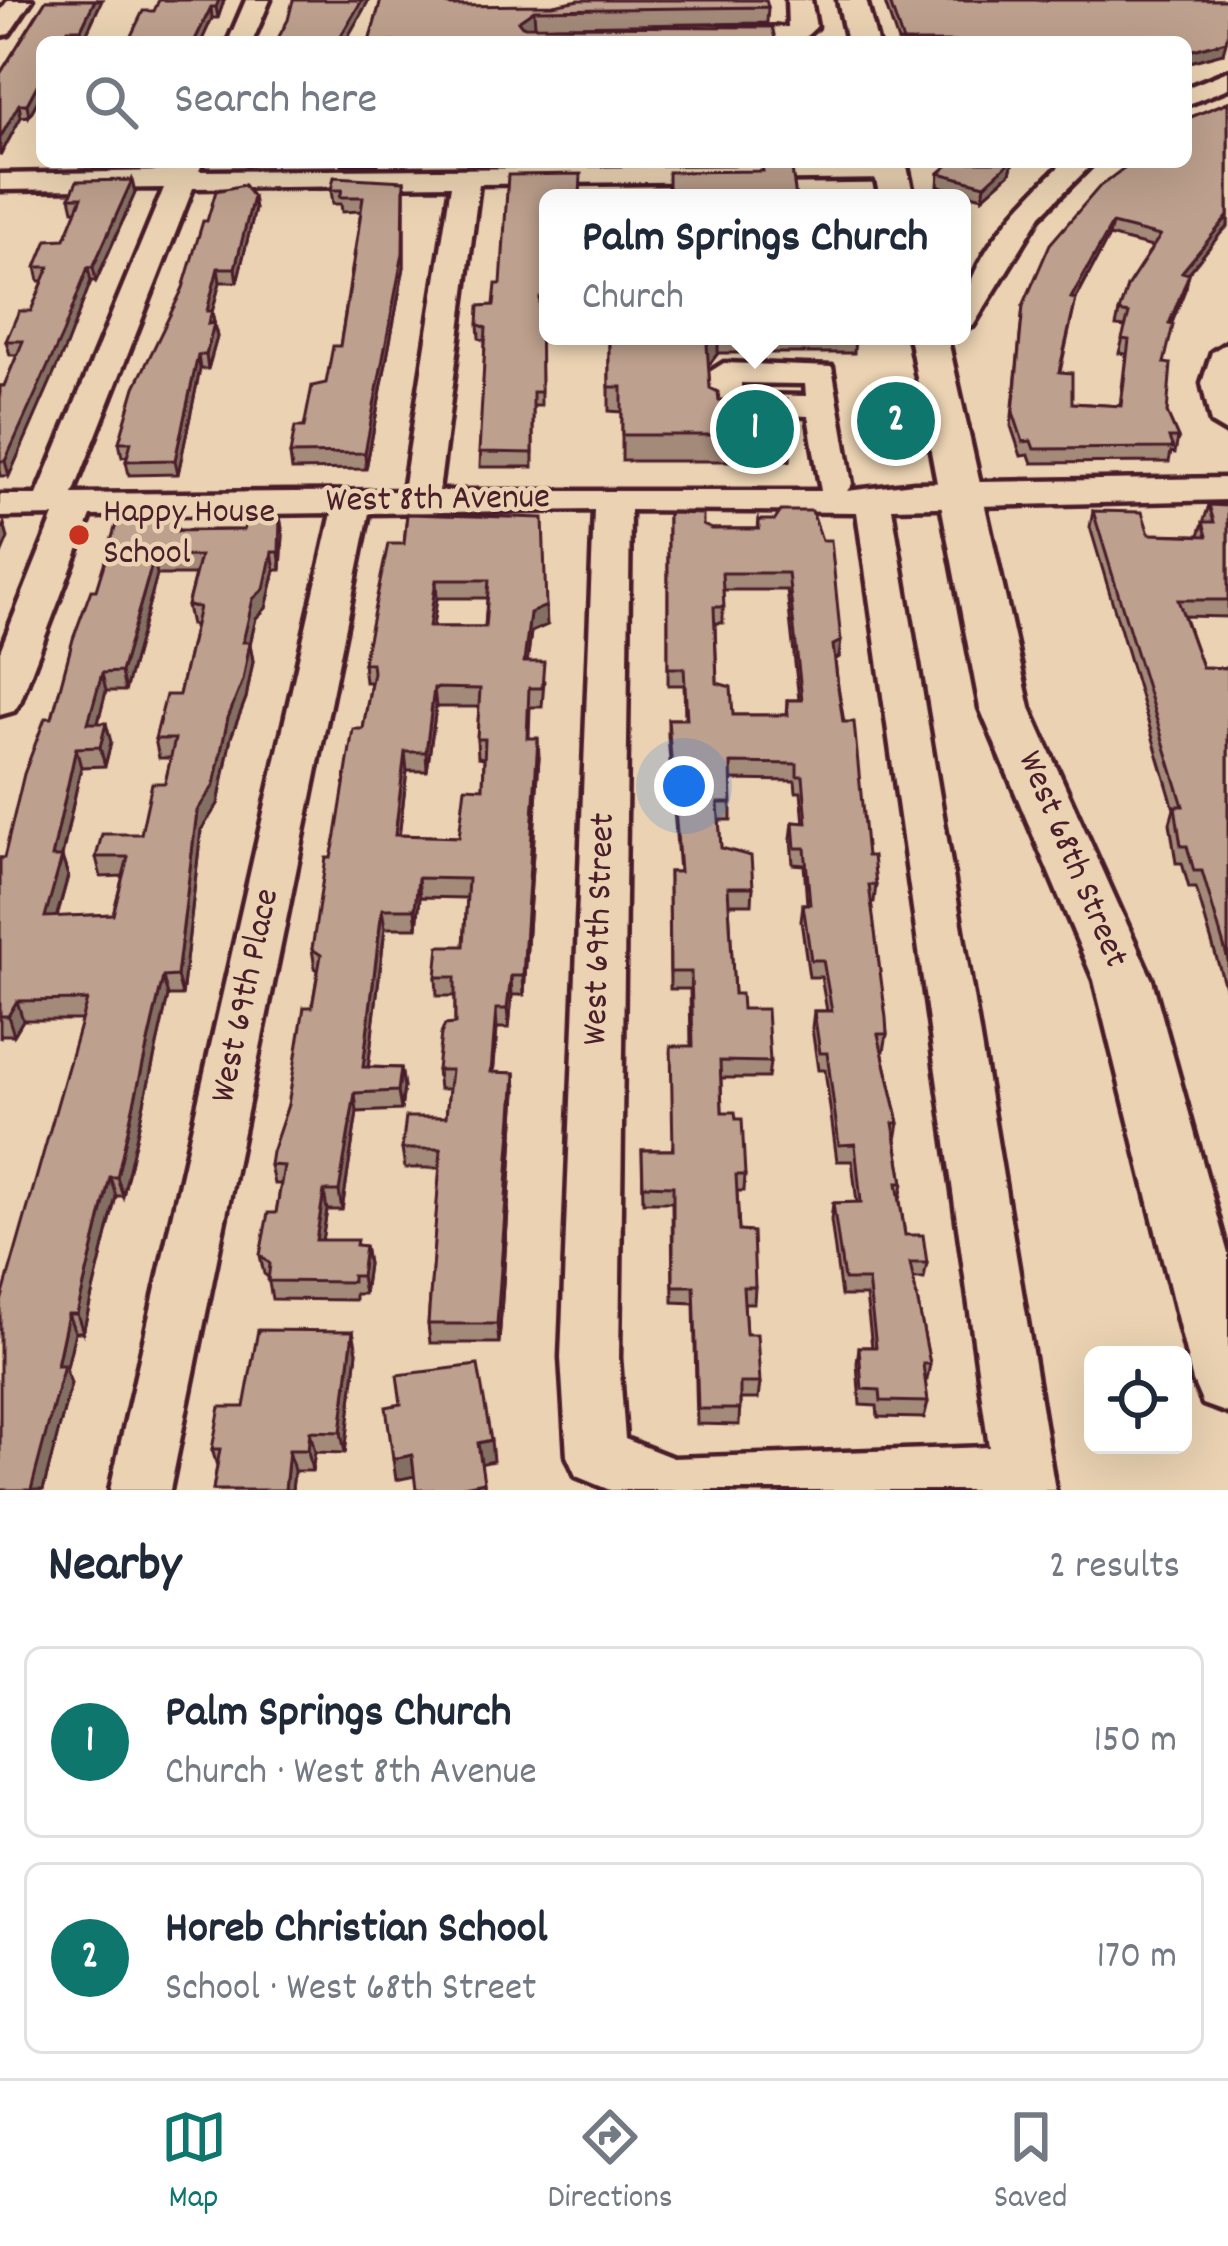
<!DOCTYPE html>
<meta charset="utf-8">
<style>
body{margin:0;font-family:Dekko,sans-serif;background:#f6f6f7;color:#1f2937}
.controls{position:absolute;right:36px;bottom:36px;display:grid;overflow:hidden;border-radius:18px;box-shadow:0 12px 48px #0002}
.controls button{width:108px;height:108px;display:grid;place-items:center;padding:0;border:0;border-bottom:3px solid #e0e1e3;background:#fff;color:#1f2937;font:60px sans-serif}
.you{position:absolute;left:684px;top:786px;width:42px;height:42px;margin:-30px;border:9px solid #fff;border-radius:50%;background:#1a73e8;box-shadow:0 0 0 18px #1a73e833}
.badge{display:grid;place-items:center;width:78px;height:78px;border-radius:50%;background:#0f766e;color:#fff;font-size:39px;font-weight:700}
.pin{position:absolute;translate:-50% -50%;border:6px solid #fff;box-shadow:0 3px 12px #0006}
.popup{position:absolute;left:539px;top:189px;width:432px;height:156px;box-sizing:border-box;display:grid;place-content:center;border-radius:18px;background:#fff;filter:drop-shadow(0 3px 9px #0005);font-size:39px;white-space:nowrap;color:#747a83}
.popup b{font-size:45px;color:#1f2937}
.popup::after{content:'';position:absolute;left:50%;top:100%;margin-left:-24px;border:24px solid transparent;border-top-color:#fff}
.list{margin:0;padding:0;list-style:none}
h2{display:flex;justify-content:space-between;align-items:center;height:156px;margin:0;padding:0 48px;font-size:51px}
h2 small{font-size:39px;font-weight:400;color:#747a83}
.list li{display:grid;grid-template-columns:78px 1fr auto;gap:36px;align-items:center;box-sizing:border-box;height:192px;margin:0 24px 24px;padding:0 24px;border:3px solid #e0e1e3;border-radius:18px}
.list b{display:block;font-size:45px;white-space:nowrap}
.list p{margin:0;font-size:39px;white-space:nowrap;color:#747a83}
.list em{font-size:39px;font-style:normal;color:#747a83}
.icon{flex:none;width:66px;height:66px;fill:none;stroke:currentColor;stroke-width:2;stroke-linecap:round;stroke-linejoin:round}
.map{position:relative;flex:none;width:1228px;height:1490px;overflow:hidden}
.search{position:absolute;background:#fff;box-shadow:0 12px 48px #0002;left:36px;right:36px;top:36px;height:132px;display:flex;align-items:center;gap:30px;box-sizing:border-box;padding:0 42px;border-radius:18px;color:#747a83;font-size:45px}
.sheet{height:588px;background:#fff}
nav{display:flex;justify-content:space-around;align-items:center;box-sizing:border-box;height:168px;border-top:3px solid #e0e1e3;background:#fff;font-size:33px;color:#747a83}
nav a{display:grid;justify-items:center;gap:6px}
nav .on{color:#0f766e}
.map>svg:first-child{display:block}
.lines{fill:none;stroke-linecap:round;stroke-linejoin:round}
.minor-casing{stroke:#4a1f2b;stroke-width:9}
.major-casing{stroke:#4a1f2b;stroke-width:9}
.minor{fill:#ead2b2;fill-rule:evenodd}
.major{fill:#ead2b2;fill-rule:evenodd}
.wall{fill:#a38a79;stroke:#4a1f2b;stroke-width:3;fill-rule:evenodd}
.shaded-wall{fill:#847063;stroke:#4a1f2b;stroke-width:3}
.building{fill:#bda08d;stroke:#4a1f2b;stroke-width:3;fill-rule:evenodd}
.poi-dot{fill:#c8321e;stroke:#ead2b2;stroke-width:4.5}
.labels{text-anchor:middle;dominant-baseline:central;stroke-width:9;stroke-linejoin:round;paint-order:stroke}
.street-label{font-size:36px;fill:#4a1f2b;stroke:#ead2b2}
.poi-label{font-size:36px;fill:#4a1f2b;stroke:#ead2b2;text-anchor:start}
</style>
<div class="map">
<svg width="1228" height="1490" viewBox="0 0 1228 1490">
<rect width="100%" height="100%" fill="#ead2b2"/>
<filter id="ink" filterUnits="userSpaceOnUse"><feTurbulence type="fractalNoise" baseFrequency=".00833" numOctaves="2"/><feDisplacementMap in="SourceGraphic" scale="24" xChannelSelector="R" yChannelSelector="G"/><feConvolveMatrix kernelMatrix="1 2 1 2 8 2 1 2 1" color-interpolation-filters="sRGB"/></filter>
<g filter="url(#ink)">
<g class="lines">
<defs>
<path id="minor" d="M8 0H32L9 34 0 36V12Z
M246 0H270L252 42H228Z
M787 0H811L816 27 803 39 716 42 709 36 721 29 788 27Z
M1228 71V88L1186 105V88Z
M175 162H203L199 171 901 165 905 171 891 179 479 184 439 491H821L808 416 713 412 708 373 724 363 832 367 852 484 847 491 914 483 1228 478V500L892 508 1055 1490H610L576 1476 567 1456 561 1358 594 510 369 513 170 1490H110L332 513 91 516 20 702 14 711 0 715V651L54 516 0 517V495H37L164 188 0 190V174L171 171ZM451 185 403 491 73 494 193 188ZM741 383 805 384 806 396 741 395ZM630 510 857 512 989 1447 673 1458 625 1439 619 1358Z
M1064 162H1094L1041 215 973 326 962 328C962 263 1018 206 1064 162Z
M1228 342V433L1211 423 1202 383 1212 352Z"/>
<path id="major" d="M838 0H866L877 42H847Z
M872 162H906L914 198H880Z
M909 336H947L1030 708 1152 980 1228 1254V1413L1203 1404 1193 1381 1094 980 980 708Z"/>
</defs>
<use href="#minor" class="minor-casing"/>
<use href="#major" class="major-casing"/>
<use href="#minor" class="minor"/>
<use href="#major" class="major"/>
</g>
<path class="wall" d="M46 0H102L83 41 42 42V93L29 116 21 117 0 156V74Z
M224 0 218 18H212L201 42H128L154 11Z
M381 0H451L445 3 451 6 768 7 767 23 556 26 369 42Z
M884 0H1228L1223 53 1186 42H898Z
M1228 102V226L1220 234 1188 274 1186 287 1171 325 1164 363 1167 413 1178 438 1175 453 1171 452 1169 462 1032 463 1029 455 1021 456 1011 426 1023 306 1127 166V162H1186V119ZM1109 236 1152 247 1119 312 1116 326 1126 327 1119 353 1126 354 1120 406 1072 403 1060 372 1076 299Z
M85 162H147L146 165 86 166Z
M342 162H378V165H342Z
M952 162H1013L1010 173 983 197 938 186 939 173Z
M404 181V267L366 469 292 470 290 454 326 383 340 346 361 211 342 212 341 204H333L331 190Z
M135 193 96 281H91L66 346 9 476H0V386H4L17 355H10L6 341 31 311 43 281H39L36 267 65 239 77 210H73L70 197Z
M253 197 255 209 237 282H220L212 312 217 337 208 369H200L178 474 129 475 126 461 127 456 122 457 119 442 183 288 207 221Z
M548 198V312H540L541 406H533V467H480L485 341 479 338 478 324 494 305 501 284Z
M609 336H855L854 353H718L708 366 710 388 719 400 792 435 790 461H622V412L609 411Z
M1209 505 1228 506V617L1184 616 1202 667 1228 668V997L1196 888H1189L1182 863H1176L1170 823 1174 809 1090 527 1093 511 1149 534 1199 535Z
M668 513 712 529H758L759 520 839 657 835 660 838 687 867 856 876 885 874 902H871L887 1034 884 1051H882L899 1123 896 1140 903 1183 900 1200 905 1235 927 1263 924 1279H913L930 1364 927 1380H925L928 1402 924 1418 878 1417 877 1406 860 1405 857 1363 859 1347H872L866 1296H841L831 1220 833 1203H857L852 1161H837L825 1070H818L812 1028 814 1011H827L821 977H809L801 921 803 904H807L804 865 793 864 791 839 793 822 804 823 801 792H796L795 781 731 780V820H719L721 848 753 887 752 904H729L734 994 770 1062 768 1078H721L722 1112 745 1175 744 1191H737L739 1231 755 1287 754 1303H744L746 1334 760 1383 758 1399H740L739 1425 697 1424 694 1303 673 1302 672 1202H643L642 1150H672L691 1046 690 989H670L669 872H679L668 736V719H685L684 685H668ZM723 590H787L799 700H787L786 715H733L717 683 715 623H723Z
M407 514 547 625 531 632 527 662 544 681 542 707H530L529 738 539 757 524 995H512L509 1028H497L493 1073H515L516 1092 499 1343H430L428 1324 440 1168H405L402 1149 446 1117 449 1089H439L437 1070 455 1024V996H437L436 977 464 946 467 898 420 897 417 928H385L368 1067 401 1068 404 1087 401 1110 357 1112 342 1210H327L322 1240 365 1246 368 1264 364 1294H355V1300L272 1299 268 1277 264 1274 260 1255 276 1213 281 1184H274L270 1165 288 1105 312 1007 318 970 315 968 312 949 331 858 363 729 371 682H365L363 663 404 544ZM437 598H487L485 627H433ZM436 707H479L477 739 478 757 484 758 483 788 459 837 399 835 407 771H427Z
M280 517 283 535 281 570H275L266 608 256 618 250 644 253 661 246 698 231 737 218 804 201 830 182 996H168L123 1196H116L83 1332H75L66 1371 71 1383 43 1490 82 1020H23L14 1035H1L0 1039V858H4L96 590 176 518 178 530H244ZM157 575H195L187 606 191 625H195L179 695 155 739 159 758H171L165 783 141 834 96 857 101 877 123 876 113 914 57 917 68 876 62 857 81 767 105 766 111 742 98 723 106 691H125Z
M353 1331 357 1352 345 1453 315 1452 312 1471H294L292 1490H213L217 1466 212 1449 244 1407Z"/>
<path class="shaded-wall" d="M95 0H102L83 41 81 29Z
M219 0H224L218 18 216 7Z
M362 0H369L345 42H337Z
M211 7 212 18 201 42H194Z
M534 10 535 26 519 37 518 21Z
M68 29 70 42H61Z
M1228 35 1223 53 1186 63V52Z
M42 76V93L29 116 27 104Z
M19 104 21 117 0 156V138Z
M1002 162H1013L1010 173 983 197 985 185Z
M132 180 135 193 96 281 93 267Z
M404 181V267L366 469 365 453Z
M253 197 255 209 237 282 235 268Z
M1228 216V226L1220 234 1179 285 1182 272Z
M1112 224 1109 236 1069 311 1071 298Z
M88 267 91 281 66 346 9 476 5 461Z
M218 268 220 282 212 312 214 324 210 337 207 311Z
M1189 274 1186 287 1166 338 1169 324Z
M214 323 217 337 208 369 206 355Z
M713 336H718V353L706 369 707 345Z
M198 355 200 369 178 474 175 460Z
M280 517 283 535 281 570 279 552Z
M4 524 8 538 0 557V533Z
M272 552 275 570 266 608 256 618 250 644 253 661 246 698 231 737 218 804 201 830 182 996 177 976 197 811 253 599Z
M154 557 157 575 125 691 121 672Z
M436 580 437 598 430 645 429 627Z
M546 606 547 625 531 632 525 680 524 662 530 613Z
M841 641 839 657 832 661 833 645Z
M102 673 106 691 93 742 88 723Z
M434 688 436 707 427 771 426 752Z
M106 723 111 742 105 766 100 747Z
M538 738 539 757 524 995 523 976Z
M76 748 81 767 59 869 62 857 68 876 51 936 45 917 52 857Z
M405 752 407 771 397 854 395 835Z
M418 878 420 897 417 928 415 909Z
M382 909 385 928 366 1086 363 1067Z
M511 976 512 995 509 1028 507 1009Z
M163 977 168 996 123 1196 117 1177Z
M17 1001 23 1020 14 1035 8 1016Z
M496 1009 497 1028 492 1091 491 1072Z
M401 1068 404 1087 401 1110 398 1091Z
M515 1073 516 1092 499 1343 497 1324Z
M355 1093 357 1112 342 1210 339 1191Z
M110 1177 116 1196 83 1332 77 1314Z
M324 1191 327 1210 319 1259 316 1240Z
M365 1246 368 1264 364 1294 361 1276Z
M68 1314 75 1332 66 1371 71 1383 43 1490H31Z
M353 1331 357 1352 345 1453 341 1432Z
M310 1431 315 1452 312 1471 308 1450Z
M491 1440 493 1461 480 1464 478 1443Z
M289 1450 294 1471 292 1490H285Z
M412 1455 415 1476 396 1480 393 1459Z
M484 1482 485 1490H443Z"/>
<path class="building" d="M46 0H95L81 29H68L61 42H42V76L27 104H19L0 138V74Z
M159 0H219L216 7H211L194 42H128L143 11H154Z
M293 0H362L337 42H276L288 20Z
M381 0H439L451 6 553 5 579 0H766L768 7 534 10 518 21 522 26 772 27 776 42H369Z
M889 0H1228V35L1226 41 1186 52V42H903Z
M1228 102V216L1182 272 1189 274 1169 324 1173 325 1164 363 1171 364 1167 413 1178 438H1169L1173 448 1034 449 1031 441 1023 442 1013 412 1023 306 1050 244 1100 186 1132 162H1186V124L1188 122 1186 119ZM1112 224 1160 236 1127 287 1119 312 1129 314 1122 339 1129 340 1121 406 1072 403V373L1059 372 1076 299 1071 298Z
M761 162H791L796 198H668V172L763 171Z
M952 162H1010L985 185 939 173Z
M581 174 580 198H548V298H540L541 392H533V453L479 452 486 328 478 324 479 306 494 305 496 284H501L508 175Z
M334 177 404 181 403 253 365 453 290 454 295 427H304L312 386 326 383 333 346H340L354 262 363 197H340L342 190H331Z
M132 180 93 267H88L63 333 5 461H0V386H4L23 341H6L19 311H31L49 267H36L47 240 65 239 82 197H70L77 181Z
M244 185 253 197 235 268H218L207 311H212L208 324 214 323 206 355H198L175 460 126 461 131 442H119L135 387 183 288 203 221H207L216 191Z
M609 336H713L707 345 710 388 718 392 719 400H787L792 435H622V387H609Z
M1209 505 1228 506V600H1178L1202 667 1228 668V960L1202 871H1194L1187 846H1181L1175 806H1183L1093 511 1142 512 1149 534 1207 536 1203 522H1214Z
M781 511H812L822 540H831L841 641 833 645 838 687 843 722H854L867 856H873L876 885H869L886 1018 887 1034H878L899 1123H893L903 1183H897L905 1235H923L927 1263H910L930 1364H923L928 1402 881 1401 880 1390 862 1389 859 1347H876L868 1280H844L833 1203 861 1202 855 1144 839 1145 827 1053H820L814 1011H832L823 960H811L803 904H810L805 848H795L793 822 807 823 803 776H797V764L731 763 732 803H718L721 848 751 856 753 887H728L734 994H741L742 1009H767L770 1062 720 1061 722 1112H735L736 1119H742L745 1175H736L739 1231 753 1232 755 1287H743L746 1334H757L760 1383H740V1409H698L694 1286H673V1186L643 1185 642 1150H673L671 1046H693L691 972H670L669 872H680L668 719H687L684 668H668V513L703 514V525L712 529H759V520H775ZM722 573H788L802 700H787L788 715H733L731 687 717 683 714 607H724Z
M407 514 543 518 546 606 530 613 524 662H544L542 688H529L527 738H538L523 976H511L507 1009H496L491 1072 515 1073 497 1324H428L441 1149H402L406 1117H446L451 1070H437L441 1034 445 1025 455 1024V977H436L439 946H464L468 879 418 878 415 909H382L363 1067 401 1068 398 1091 355 1093 339 1191H324L316 1240H357L356 1245 365 1246 361 1276H352V1282L268 1281 270 1264 260 1255 268 1213H276L284 1166 270 1165 272 1152 288 1105 304 1007H312L321 955 312 949 326 858H331L336 835 353 729H363L373 672 372 663H363L388 544H404ZM436 580H489L485 627H429ZM434 688 480 689 477 739H485L483 788 465 787 459 837 395 835 405 752H426Z
M246 517H280L279 552H272L264 589 253 599 243 642H250L243 680 228 718 214 785 197 811 177 976 163 977 117 1177H110L77 1314H68L57 1365H64L31 1490H0V1305L87 1000 17 1001 8 1016H0V858H4L24 774 45 718H52L73 639 91 590H96L118 518H176L172 531 244 530ZM200 556 187 606 199 607 179 695H166L155 739H175L165 783H152L141 834H102L96 857H128L113 914 45 917 62 857H52L76 748 100 747 106 723H88L102 673 121 672 154 557Z
M258 1330 353 1331 341 1432 310 1431 308 1450H289L285 1490H213L220 1449H212L220 1407H244Z
M478 1365 491 1440 478 1443 484 1482 443 1490H416L412 1455 393 1459 386 1407 401 1404 397 1375Z"/>
</g>
<circle class="poi-dot" cx="79" cy="535" r="12"/>
<g class="labels">
<g class="street-label">
<text transform="translate(438 501) rotate(-1)">West 8th Avenue</text>
<text transform="translate(1071 860) rotate(67)">West 68th Street</text>
<text transform="translate(601 929) rotate(-88)">West 69th Street</text>
<text transform="translate(247 996) rotate(-78)">West 69th Place</text>
</g>
<g class="poi-label">
<text x="103" y="514">Happy House<tspan x="103" dy="41">School</tspan></text>
</g>
</g>
</svg>
<div class="controls">
<button><svg class="icon" aria-label="locate" viewBox="0 0 24 24"><circle cx="12" cy="12" r="6"/><path d="M12 2v4M12 18v4M2 12h4M18 12h4"/></svg></button>
</div>
<div class="you"></div>
<div class="pin badge" style="left:755px;top:429px">1</div>
<div class="popup"><b>Palm Springs Church</b>Church</div>
<div class="pin badge" style="left:896px;top:421px">2</div>
<div class="search"><svg class="icon" aria-label="search" viewBox="0 0 24 24"><circle cx="10" cy="10" r="6"/><path d="M15 15l6 6"/></svg>Search here</div>
</div>
<section class="sheet">
<h2>Nearby<small>2 results</small></h2>
<ul class="list">
<li><span class="badge">1</span><div><b>Palm Springs Church</b><p>Church · West 8th Avenue</p></div><em>150 m</em></li>
<li><span class="badge">2</span><div><b>Horeb Christian School</b><p>School · West 68th Street</p></div><em>170 m</em></li>
</ul>
</section>
<nav>
<a class="on"><svg class="icon" aria-label="map" viewBox="0 0 24 24"><path d="M3 6l6-2 6 2 6-2v14l-6 2-6-2-6 2zM9 4v14M15 6v14"/></svg>Map</a>
<a><svg class="icon" aria-label="directions" viewBox="0 0 24 24"><path d="M12 3l9 9-9 9-9-9zM9 14v-3h6M13 9l2 2-2 2"/></svg>Directions</a>
<a><svg class="icon" aria-label="saved" viewBox="0 0 24 24"><path d="M7 4h10v16l-5-4-5 4z"/></svg>Saved</a>
</nav>
